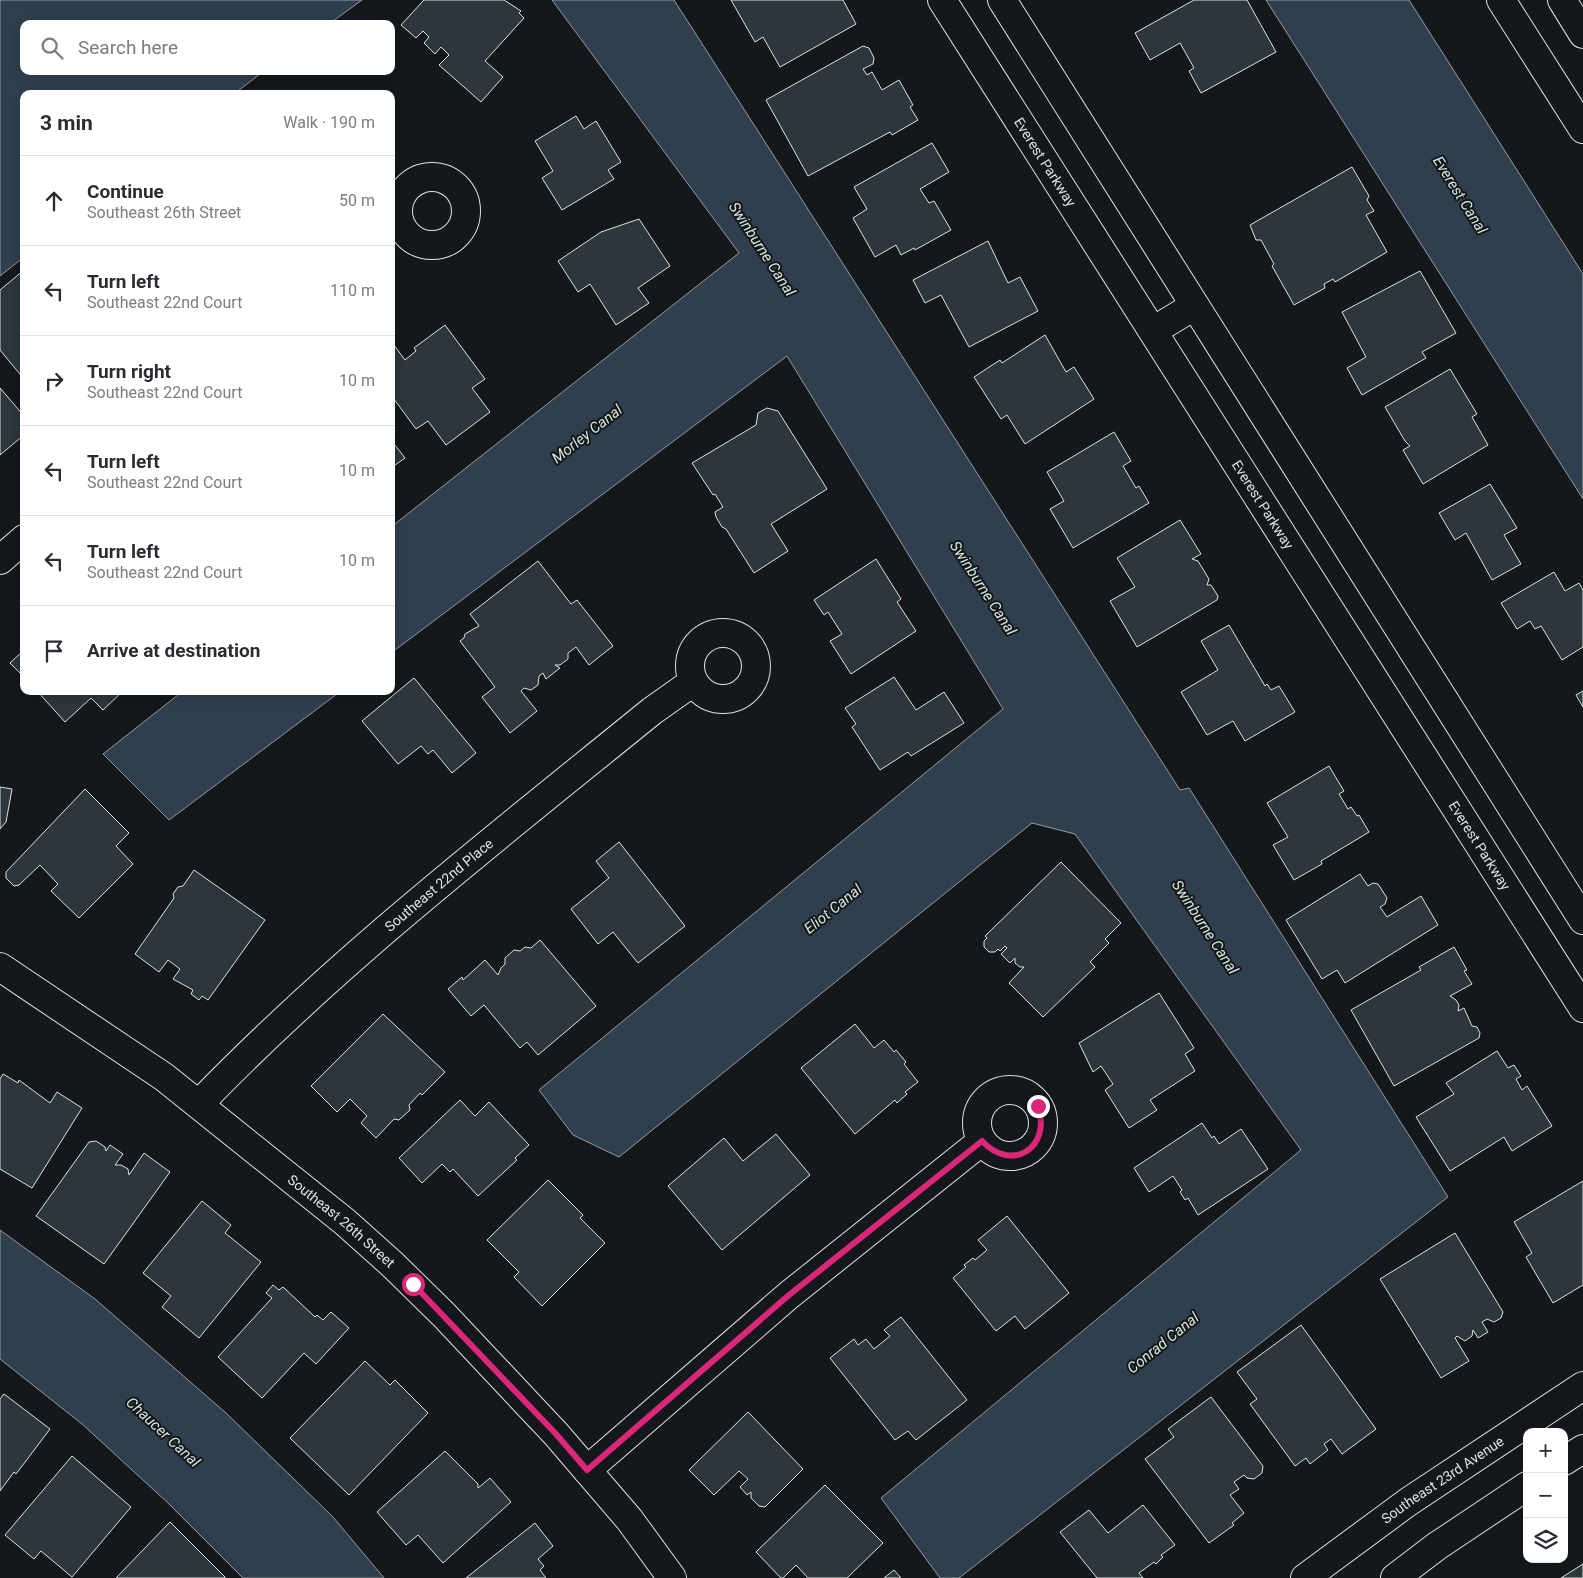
<!DOCTYPE html>
<meta charset="utf-8">
<style>
body{margin:0;font-family:Roboto,sans-serif;background:#f7f7f7;color:#2b2b33}
.controls{position:absolute;right:15px;bottom:15px;display:grid;overflow:hidden;border-radius:10px;box-shadow:0 2px 12px #0003}
.controls button{width:45px;height:45px;display:grid;place-items:center;padding:0;border:0;border-bottom:1px solid #e1e1e2;background:#fff;color:#2b2b33;font:25px sans-serif}
.stop{position:absolute;width:15px;height:15px;margin:-11px;border:4px solid #db2777;border-radius:50%;background:#fff}
.stop.end{background:#db2777;border-color:#fff;box-shadow:0 1px 5px #0008}
.list{margin:0;padding:0;list-style:none}
h2{display:flex;justify-content:space-between;align-items:center;height:65px;margin:0;padding:0 20px;font-size:21px}
h2 small{font-size:16px;font-weight:400;color:#7c7c81}
.list li{display:grid;grid-template-columns:32px 1fr auto;gap:15px;align-items:center;box-sizing:border-box;height:90px;padding:0 20px;border-top:1px solid #e1e1e2}
.list b{display:block;font-size:19px;white-space:nowrap}
.list p{margin:0;font-size:16px;white-space:nowrap;color:#7c7c81}
.list em{font-size:16px;font-style:normal;color:#7c7c81}
.icon{flex:none;width:28px;height:28px;fill:none;stroke:currentColor;stroke-width:2;stroke-linecap:round;stroke-linejoin:round}
.map{position:relative;flex:none;width:1583px;height:1578px;overflow:hidden}
.search{position:absolute;background:#fff;box-shadow:0 2px 12px #0003;left:20px;top:20px;width:375px;height:55px;display:flex;align-items:center;gap:12px;box-sizing:border-box;padding:0 18px;border-radius:10px;color:#7c7c81;font-size:19px}
.panel{position:absolute;background:#fff;box-shadow:0 2px 12px #0003;left:20px;top:90px;width:375px;height:605px;border-radius:10px}
.map>svg:first-child{display:block}
.water{fill:#2f3f4d;stroke:#939e99}
.building{fill:#2c363c;stroke:#d8e6dc}
.lines{fill:none;stroke-linecap:round;stroke-linejoin:round}
.minor-casing{stroke:#d8e6dc;stroke-width:30}
.highway-casing{stroke:#d8e6dc;stroke-width:30}
.minor{stroke:#14181c;stroke-width:28}
.highway{stroke:#14181c;stroke-width:28}
.route{stroke:#db2777;stroke-width:6}
.labels{text-anchor:middle;dominant-baseline:central;stroke-width:4;stroke-linejoin:round;paint-order:stroke}
.street-label{font-size:14px;fill:#d8e6dc;stroke:#14181c}
.water-label{font-size:15px;font-style:italic;fill:#d8e6dc;stroke:#14181c}
</style>
<div class="map">
<svg width="1583" height="1578" viewBox="0 0 1583 1578">
<rect width="100%" height="100%" fill="#14181c"/>
<path class="water" d="M0 0H362L329 24H24V71H264L234 94H24V257L0 276Z
M552 0H674L1180 790 1189 788 1448 1197 959 1578H940L881 1498 1301 1150 1075 834 1032 823 619 1157 573 1135 539 1090 1003 709 787 356 391 653V527L739 253Z
M1266 0H1409L1583 274V499Z
M183 691H341L169 820 103 754Z
M0 1230 95 1299 226 1413 333 1517 384 1578H243L168 1503 82 1424 0 1359Z"/>
<path class="building" d="M424 0H504L521 11 519 13 524 18 485 61 503 77 481 102 439 65 449 55 441 47 435 54 424 43 429 37 423 31 416 38 401 25Z
M731 0H843L856 24 780 67 763 37 755 42Z
M1194 0H1247L1276 52 1201 93 1189 71 1194 68 1180 43 1150 60 1135 33Z
M863 46 869 48 874 58 873 64 863 69 867 75 872 72 882 90 899 80 913 105 910 107 918 120 892 135 890 132 808 176 766 100Z
M576 116 584 129 596 121 621 162 608 170 614 179 562 210 542 178 553 171 535 141Z
M932 143 949 172 920 189 929 203 934 201 951 230 915 250 914 248 901 255 896 245 875 257 853 218 867 209 854 187Z
M1352 167 1369 196 1367 200 1374 211 1366 215 1387 252 1335 282 1333 279 1324 284 1325 288 1294 305 1272 266 1274 264 1261 240H1256L1250 225Z
M639 219 670 266 638 288 649 303 616 325 590 284 578 292 558 261 601 232Z
M988 241 1008 283 1020 277 1038 311 969 347 941 295 925 303 913 280Z
M24 270V379L0 350V290Z
M1420 271 1456 333 1422 352 1426 358 1362 395 1347 368 1366 357 1342 312Z
M445 325 485 379 472 388 490 412 446 445 428 421 416 429 391 395V341L405 360 416 351 414 348Z
M1045 335 1066 372 1074 367 1094 399 1025 444 1007 415 1001 419 974 377 1000 360 1002 363Z
M1450 369 1477 414 1472 417 1488 445 1423 484 1403 450 1410 446 1405 441 1385 407Z
M0 388 24 416V435L0 455Z
M767 408 778 411 827 489 771 524 788 551 754 573 726 529 722 527 716 517 715 512 723 507 715 494 713 495 692 463 756 425 758 413Z
M1114 432 1131 461 1123 466 1136 488 1139 486 1149 503 1073 548 1050 509 1064 501 1047 472Z
M391 440 405 458 391 468Z
M1490 484 1517 528 1504 535 1521 564 1492 580 1466 533 1455 540 1439 513Z
M1180 520 1201 554 1192 559 1198 561 1209 579 1207 585H1211L1218 596 1217 600 1137 647 1110 601 1135 587 1117 558Z
M876 559 901 599 897 602 916 631 851 674 830 641 842 634 828 612 824 615 814 600Z
M538 561 571 604 577 600 613 646 589 665 576 647 568 653V659L560 665H555L560 668 546 679 543 673 539 676 538 685 531 690 524 688 521 691 537 711 510 733 482 697 495 687 460 641 464 638 465 634 479 626 470 614Z
M1554 572 1565 591 1579 583 1583 590V647L1562 660 1541 626 1535 629 1530 621 1517 629 1501 603Z
M1229 625 1265 686 1267 684 1271 690 1279 686 1295 712 1245 741 1233 721 1207 735 1181 692 1218 670 1201 641Z
M24 650V677L10 663Z
M894 677 916 710 944 692 964 723 911 756 908 752 880 770 852 727 856 724 845 708Z
M414 678 476 753 452 773 433 750 428 754 421 746 398 764 362 721Z
M37 691H123L103 710 91 698 65 722Z
M1583 691V707L1576 695Z
M1329 766 1344 791 1339 794 1348 809 1351 807 1357 816 1359 815 1369 832 1321 861 1322 864 1294 880 1273 845 1288 837 1267 803Z
M0 787 12 789 6 822 0 829Z
M85 789 129 833 116 846 133 864 79 918 51 891 58 884 40 865 19 885 14 886 6 878V872Z
M619 842 685 926 638 963 613 932 598 944 571 909 609 878 596 861Z
M1061 862 1121 923 1105 939 1109 943 1090 962 1095 967 1043 1017 1009 983 1024 967H1020L1015 963V958L1010 963 1001 954 1007 948 1005 946 1000 951 998 949 995 952H989L984 947V941L987 938 985 936Z
M194 870 265 920 208 1000 202 996 199 1000 191 994 193 990 173 979 180 969 168 960 159 972 135 954 174 898 173 894 178 887 183 886Z
M1360 874 1368 886 1373 883 1378 884 1387 898 1385 904 1380 907 1387 917 1421 896 1438 925 1345 983 1337 970 1322 979 1286 920Z
M540 940 596 1006 538 1055 527 1042 520 1048 484 1005 471 1016 448 989 462 977 463 980 485 960 498 975 501 968 505 964V958L514 950 520 951 525 947 531 948Z
M1454 947 1467 970 1464 971 1472 984 1450 996 1456 1000 1459 1005 1458 1011 1464 1008 1472 1026 1477 1027 1480 1033 1479 1038 1394 1086 1351 1010 1421 970 1419 967Z
M1159 993 1194 1048 1185 1054 1195 1071 1150 1100 1157 1110 1129 1128 1105 1090 1113 1084 1101 1066 1093 1072 1079 1043Z
M383 1014 445 1072 422 1095 420 1093 409 1105 410 1110 399 1120 394 1119 376 1138 361 1123 367 1116 350 1099 337 1112 311 1086Z
M855 1024 874 1048 884 1040 894 1052 896 1050 906 1062 904 1064 918 1082 905 1092 907 1094 897 1103 895 1100 855 1134 801 1068Z
M1497 1051 1508 1068 1514 1065 1521 1076 1516 1079 1522 1090 1527 1086 1552 1126 1512 1151 1504 1137 1450 1171 1416 1117 1454 1094 1446 1083Z
M3 1074 18 1083 19 1080 50 1103 57 1092 82 1108 32 1188 0 1169V1079Z
M460 1100 475 1116 489 1102 529 1145 515 1158 517 1160 478 1196 453 1169 450 1172 442 1164 422 1183 399 1158Z
M1202 1123 1212 1138 1214 1136 1219 1144 1241 1129 1268 1169 1198 1215 1188 1198 1185 1200 1180 1192 1182 1190 1173 1176 1149 1192 1134 1168Z
M776 1134 810 1175 722 1250 668 1186 724 1138 743 1161Z
M96 1141 105 1147 106 1151 110 1145 123 1154 115 1165H121L128 1169 129 1175 144 1153 170 1172 104 1264 36 1216 89 1142Z
M548 1180 583 1215 580 1218 605 1243 542 1306 514 1277 519 1272 487 1240Z
M1583 1181V1285L1553 1303 1526 1257 1532 1253 1514 1222Z
M202 1201 231 1225 225 1233 261 1262 199 1338 162 1307 171 1296 143 1273Z
M1007 1216 1069 1293 1025 1329 1015 1316 996 1331 953 1278 966 1267 964 1265 973 1258 975 1260 987 1250 978 1240Z
M1455 1233 1503 1312 1501 1318 1494 1322 1487 1319 1482 1322 1488 1332 1478 1338 1473 1330 1472 1336 1465 1341 1457 1336 1455 1338 1469 1361 1441 1378 1380 1279Z
M273 1285 279 1290 283 1287 315 1317 317 1315 323 1320 331 1312 349 1328 316 1364 304 1353 262 1398 218 1357 272 1298 266 1293Z
M901 1317 967 1400 916 1440 908 1431 895 1440 830 1358 854 1339 858 1345 866 1339 874 1349 890 1336 884 1330Z
M1301 1325 1376 1429 1342 1454 1331 1439 1324 1444 1328 1450 1310 1464 1306 1458 1295 1466 1250 1404 1257 1399 1237 1372Z
M365 1361 390 1385 395 1380 428 1413 349 1495 290 1438Z
M4 1394 50 1429 16 1474 14 1472 0 1491V1399Z
M1211 1397 1263 1466 1262 1473 1254 1479 1247 1478 1244 1475 1234 1482 1239 1489 1230 1495 1244 1513 1232 1523 1234 1525 1209 1543 1145 1459 1174 1437 1168 1429Z
M748 1412 803 1469 765 1507 759 1506 751 1498V1492L747 1495 740 1487 748 1479 739 1471 714 1495 689 1470Z
M445 1451 478 1484V1488L490 1478 511 1502 443 1563 418 1535 406 1545 377 1512Z
M72 1456 131 1507 72 1577 41 1551 34 1559 5 1535Z
M825 1485 883 1543 847 1578H808L796 1565 783 1578H781L756 1552Z
M1143 1505 1175 1545 1161 1555 1163 1557 1156 1564 1154 1562 1139 1573 1143 1578H1097L1060 1532 1089 1510 1108 1533Z
M170 1522 226 1578H116Z
M535 1523 553 1546 538 1559 544 1566 540 1570 546 1578H466Z
M1583 1564V1578H1561Z
M894 1570 901 1578H884Z"/>
<g class="lines">
<defs>
<g id="minor">
<path id="s1" d="M942 0 1583 1008"/>
<path d="M1002 0 1583 920"/>
<circle cx="432" cy="211" r="34"/>
<path d="M1153 331 1194 306"/>
<path d="M0 560 24 539"/>
<circle cx="723" cy="666" r="33"/>
<path id="s2" d="M0 967 164 1077 345 1222 393 1265 444 1315 556 1434 629 1519 672 1578"/>
<circle cx="1010" cy="1123" r="33"/>
<path id="s3" d="M199 1104C338 960 497 837 652 711L693 682"/>
<path d="M1564 1461 1583 1449"/>
<path d="M587 1470 789 1295 982 1141"/>
<path id="s4" d="M1305 1578 1408 1502 1583 1386"/>
<path d="M1395 1578 1437 1546 1527 1486"/>
</g>
<path id="highway" d="M1501 0 1583 129
M1562 0 1583 34"/>
</defs>
<use href="#minor" class="minor-casing"/>
<use href="#highway" class="highway-casing"/>
<use href="#minor" class="minor"/>
<use href="#highway" class="highway"/>
</g>
<g class="lines">
<path class="route" d="M413 1284 556 1434 587 1470 789 1295 982 1141C1012 1173 1052 1148 1038 1106"/>
</g>
<g class="labels">
<g class="street-label">
<text stroke="none"><textPath href="#s1" startOffset="192">Everest Parkway</textPath></text>
<text stroke="none"><textPath href="#s1" startOffset="598">Everest Parkway</textPath></text>
<text stroke="none"><textPath href="#s1" startOffset="1002">Everest Parkway</textPath></text>
<text stroke="none"><textPath href="#s3" startOffset="325">Southeast 22nd Place</textPath></text>
<text stroke="none"><textPath href="#s2" startOffset="426">Southeast 26th Street</textPath></text>
<text stroke="none"><textPath href="#s4" startOffset="169">Southeast 23rd Avenue</textPath></text>
</g>
<g class="water-label">
<text transform="translate(1460 195) rotate(58)">Everest Canal</text>
<text transform="translate(762 249) rotate(57)">Swinburne Canal</text>
<text transform="translate(587 434) rotate(-38)">Morley Canal</text>
<text transform="translate(983 588) rotate(57)">Swinburne Canal</text>
<text transform="translate(833 909) rotate(-39)">Eliot Canal</text>
<text transform="translate(1205 927) rotate(57)">Swinburne Canal</text>
<text transform="translate(1163 1343) rotate(-39)">Conrad Canal</text>
<text transform="translate(163 1432) rotate(43)">Chaucer Canal</text>
</g>
</g>
</svg>
<div class="controls">
<button>+</button>
<button>−</button>
<button><svg class="icon" aria-label="layers" viewBox="0 0 24 24"><path d="M12 4l9 5-9 5-9-5zM3 14l9 5 9-5"/></svg></button>
</div>
<div class="stop" style="left:413px;top:1284px"></div>
<div class="stop end" style="left:1038px;top:1106px"></div>
<div class="search"><svg class="icon" aria-label="search" viewBox="0 0 24 24"><circle cx="10" cy="10" r="6"/><path d="M15 15l6 6"/></svg>Search here</div>
<section class="panel">
<h2>3 min<small>Walk · 190 m</small></h2>
<ul class="list">
<li><svg class="icon" aria-label="ahead" viewBox="0 0 24 24"><path d="M12 20V5M6 11l6-6 6 6"/></svg><div><b>Continue</b><p>Southeast 26th Street</p></div><em>50 m</em></li>
<li><svg class="icon" aria-label="left" viewBox="0 0 24 24"><path d="M17 20v-9H6M10 6l-5 5 5 5"/></svg><div><b>Turn left</b><p>Southeast 22nd Court</p></div><em>110 m</em></li>
<li><svg class="icon" aria-label="right" viewBox="0 0 24 24"><path d="M7 20v-9h11M14 6l5 5-5 5"/></svg><div><b>Turn right</b><p>Southeast 22nd Court</p></div><em>10 m</em></li>
<li><svg class="icon" aria-label="left" viewBox="0 0 24 24"><path d="M17 20v-9H6M10 6l-5 5 5 5"/></svg><div><b>Turn left</b><p>Southeast 22nd Court</p></div><em>10 m</em></li>
<li><svg class="icon" aria-label="left" viewBox="0 0 24 24"><path d="M17 20v-9H6M10 6l-5 5 5 5"/></svg><div><b>Turn left</b><p>Southeast 22nd Court</p></div><em>10 m</em></li>
<li><svg class="icon" aria-label="arrive" viewBox="0 0 24 24"><path d="M6 21V4h12l-3 4 3 4H6"/></svg><div><b>Arrive at destination</b></div></li>
</ul>
</section>
</div>
